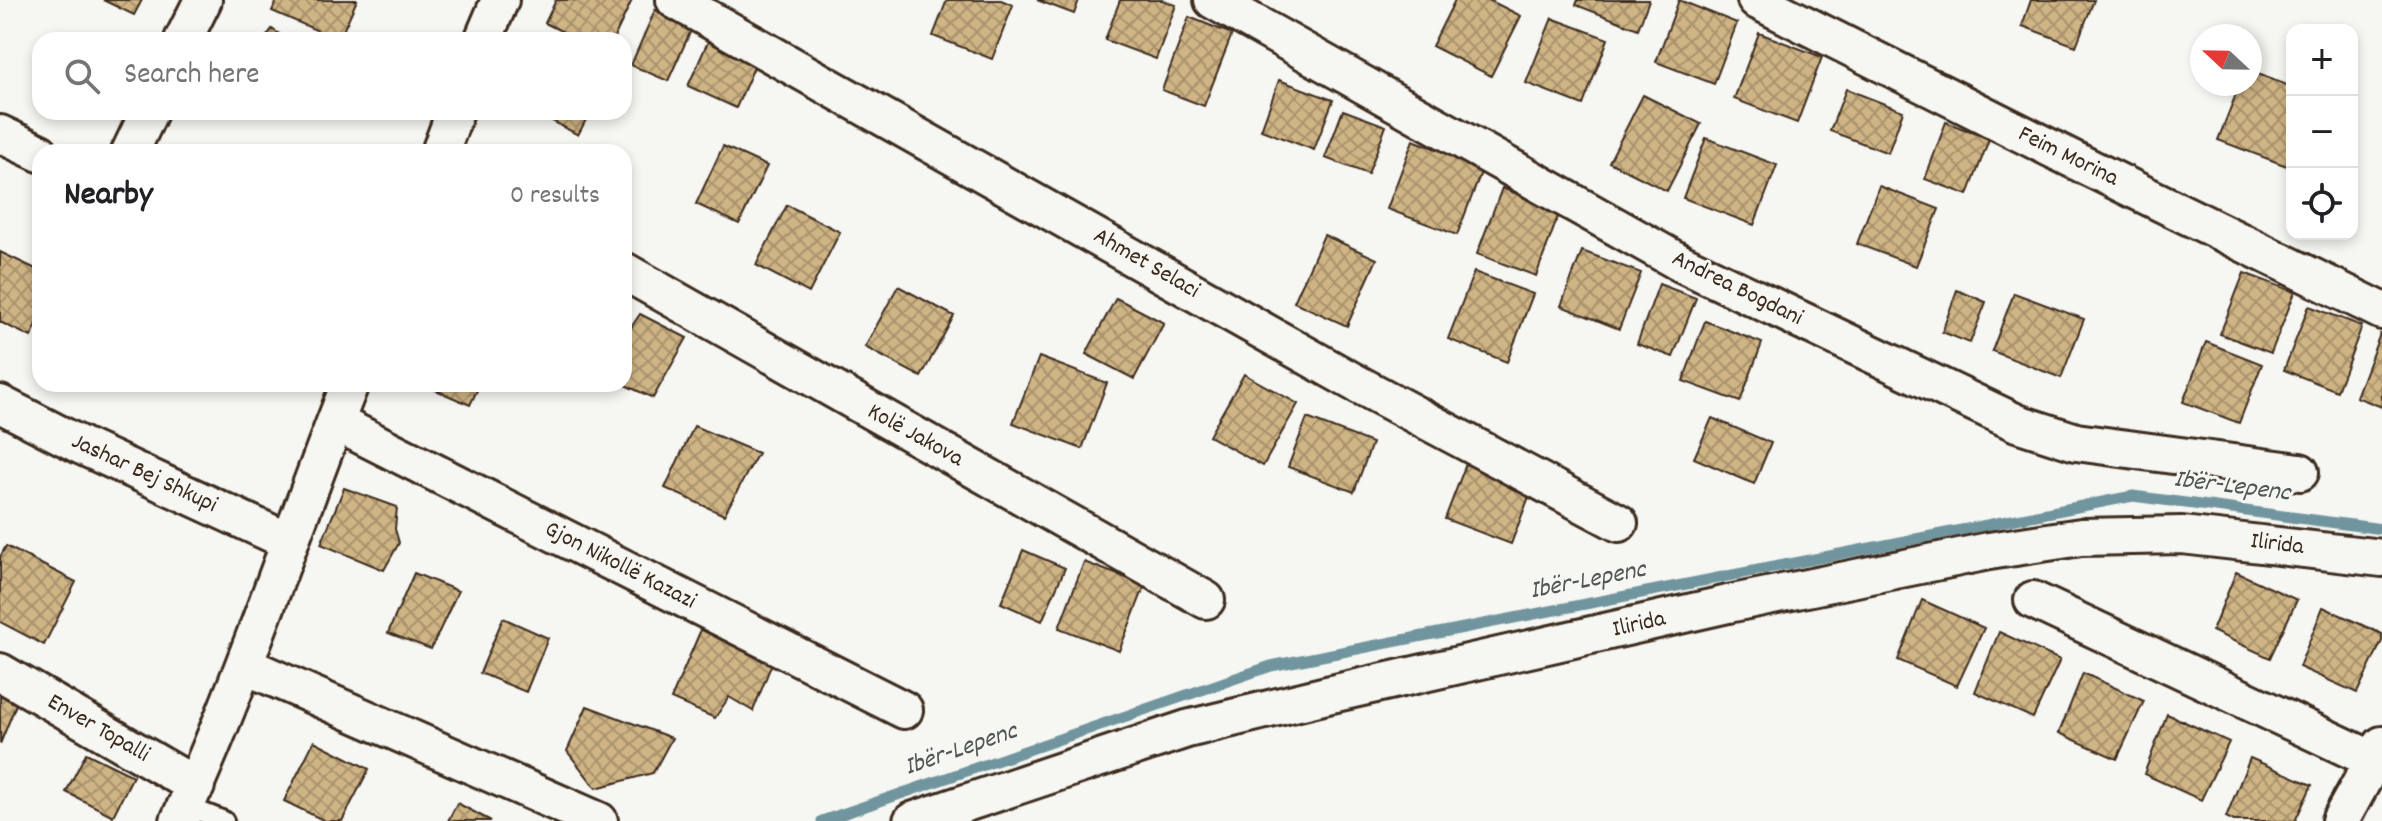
<!DOCTYPE html>
<meta charset="utf-8">
<style>
body{margin:0;font-family:Dekko,sans-serif;background:#f6f6f6;color:#202124}
.controls{position:absolute;right:24px;top:24px;display:grid;overflow:hidden;border-radius:16px;box-shadow:0 4px 12px #0003}
.controls button{width:72px;height:72px;display:grid;place-items:center;padding:0;border:0;border-bottom:2px solid #e0e0e0;background:#fff;color:#202124;font:40px sans-serif}
.compass{position:absolute;left:2190px;top:24px;width:72px;height:72px;border-radius:50%;background:#fff;box-shadow:0 4px 12px #0003;rotate:292deg}
.list{margin:0;padding:0;list-style:none}
h2{display:flex;justify-content:space-between;align-items:center;height:104px;margin:0;padding:0 32px;font-size:34px}
h2 small{font-size:26px;font-weight:400;color:#757577}
.icon{flex:none;width:44px;height:44px;fill:none;stroke:currentColor;stroke-width:2;stroke-linecap:round;stroke-linejoin:round}
.map{position:relative;flex:none;width:2382px;height:821px;overflow:hidden}
.search{position:absolute;background:#fff;box-shadow:0 4px 12px #0003;left:32px;top:32px;width:600px;height:88px;display:flex;align-items:center;gap:20px;box-sizing:border-box;padding:0 28px;border-radius:24px;color:#757577;font-size:30px}
.panel{position:absolute;background:#fff;box-shadow:0 4px 12px #0003;left:32px;top:144px;width:600px;height:248px;border-radius:24px}
.map>svg:first-child{display:block}
.lines{fill:none;stroke-linecap:round;stroke-linejoin:round}
.stream{stroke:#70959f;stroke-width:11}
.building{fill:url(#building-cross-hatch);stroke:#3b2a1e;stroke-width:2}
.service-casing{stroke:#3b2a1e;stroke-width:24}
.minor-casing{stroke:#3b2a1e;stroke-width:42}
.service{stroke:#f6f6f2;stroke-width:18}
.minor{stroke:#f6f6f2;stroke-width:36}
.labels{text-anchor:middle;dominant-baseline:central;stroke-width:6;stroke-linejoin:round;paint-order:stroke}
.street-label{font-size:24px;fill:#3b2a1e;stroke:#f6f6f2}
.water-label{font-size:26px;font-style:italic;fill:#515754;stroke:#f6f6f2}
</style>
<div class="map">
<svg width="2382" height="821" viewBox="0 0 2382 821">
<defs>
<pattern id="building-cross-hatch" width="8" height="8" patternUnits="userSpaceOnUse" patternTransform="scale(2)"><rect width="8" height="8" fill="#cfb485"/><path d="M0 0l8 8M0 8l8-8" fill="none" stroke="#a9936c"/></pattern>
</defs>
<rect width="100%" height="100%" fill="#f6f6f2"/>
<filter id="ink" filterUnits="userSpaceOnUse"><feTurbulence type="fractalNoise" baseFrequency=".0125" numOctaves="2"/><feDisplacementMap in="SourceGraphic" scale="16" xChannelSelector="R" yChannelSelector="G"/><feConvolveMatrix kernelMatrix="1 2 1 2 8 2 1 2 1" color-interpolation-filters="sRGB"/></filter>
<g filter="url(#ink)">
<g class="lines">
<path class="stream" d="M822 821 1271 666 2133 496 2382 529"/>
</g>
<path class="building" d="M103 0H142L134 15Z
M277 0H357L339 40 272 11Z
M556 0H632L613 40H579L545 23Z
M947 0H1001L1013 5 992 59 933 36Z
M1037 0H1079L1074 14Z
M1120 0H1162L1176 5 1156 59 1105 40Z
M1455 0H1489L1521 16 1491 76 1432 46Z
M1578 0H1649L1638 29 1576 5Z
M1679 0 1737 23 1714 84 1656 62Z
M2031 0H2094L2076 46 2022 26Z
M655 10 693 26 668 81 631 65Z
M1189 17 1232 34 1204 106 1162 90Z
M1552 18 1608 39 1583 105 1526 83Z
M272 29 288 40H264Z
M1759 33 1822 57 1797 123 1734 99Z
M710 37 758 58 736 108 688 86Z
M2250 71 2292 87V168L2218 140 2240 84H2250Z
M1279 80 1333 100 1314 150 1261 130Z
M1846 89 1903 111 1888 153 1830 131Z
M1643 95 1701 124 1667 191 1609 162Z
M1343 110 1386 126 1368 174 1325 158Z
M536 112H590L578 135Z
M1946 122 1989 139 1968 195 1925 179Z
M1706 138 1777 165 1754 225 1683 198Z
M1413 140 1483 167 1457 235 1387 209Z
M723 146 767 166 739 224 696 204Z
M1879 186 1939 209 1916 266 1857 244Z
M1502 188 1560 211 1536 276 1477 254Z
M787 205 840 232 809 293 756 265Z
M1324 235 1377 259 1347 326 1294 302Z
M1582 251 1641 273 1619 329 1561 306Z
M0 252 40 271V318L31 337 0 322Z
M1474 272 1533 294 1507 362 1448 339Z
M2244 273 2295 292 2271 353 2220 334Z
M1659 284 1696 298 1673 357 1637 344Z
M898 286 954 316 921 377 865 347Z
M1957 290 1986 302 1970 343 1942 332Z
M2014 293 2084 319 2061 378 1992 351Z
M1116 298 1164 323 1134 379 1086 354Z
M2309 306 2362 326 2337 391 2284 370Z
M640 314 687 338 653 398 623 384 624 338Z
M1705 321 1762 343 1740 402 1683 381Z
M2380 334H2382V407L2356 397Z
M2206 342 2262 364 2239 423 2183 402Z
M1039 357 1107 383 1082 449 1013 423Z
M1244 374 1298 404 1263 466 1209 436Z
M422 384H480L470 405Z
M1307 418 1372 443 1354 492 1288 467Z
M1712 418 1771 443 1754 484 1694 458Z
M694 426 758 453 724 515 665 488Z
M1467 461 1533 486 1511 544 1445 519Z
M344 488 397 507 395 529 399 543 384 570 321 544Z
M6 546 76 582 44 645 0 622V557Z
M1023 550 1065 568 1042 621 1001 603Z
M1084 562 1145 585 1119 651 1059 628Z
M2236 572 2297 600 2270 658 2212 631Z
M414 573 458 591 431 649 388 633Z
M1922 600 1984 628 1957 686 1898 660Z
M2323 607 2382 634V641L2357 693 2299 667Z
M503 618 548 638 526 692 480 673Z
M703 625 772 663 753 711 729 697 715 718 671 699Z
M1999 632 2060 660 2033 718 1975 692Z
M2083 673 2144 701 2117 759 2059 733Z
M0 695 17 702 0 744Z
M587 706 672 738 653 773 596 788 567 751Z
M2167 714 2229 742 2201 800 2144 774Z
M314 741 369 769 342 821H325L284 801Z
M86 753 133 776 113 816 66 792Z
M2250 758 2312 785 2295 821H2234L2226 817Z
M457 803 491 821H448Z"/>
<g class="lines">
<defs>
<path id="service" d="M186 806 224 821"/>
<path id="minor" d="M675 0 1352 381 1619 523
M1213 0 1679 262 2017 423 2076 442 2300 472
M1756 0 2094 170 2382 311
M183 40 203 0
M483 40 500 0
M0 134 40 153
M130 152 149 112
M440 152 455 112
M624 271 1206 600
M0 404 82 446 290 542
M335 422 904 710
M2033 600 2373 760
M244 665 599 821
M0 672 196 786
M179 821C244 679 292 529 350 384
M912 821 1187 729 1327 695 1728 604 1989 551 2081 537 2182 535 2382 558
M2340 821 2382 745"/>
</defs>
<use href="#service" class="service-casing"/>
<use href="#minor" class="minor-casing"/>
<use href="#service" class="service"/>
<use href="#minor" class="minor"/>
</g>
</g>
<g class="labels">
<g class="street-label">
<text transform="translate(2068 157) rotate(26)">Feim Morina</text>
<text transform="translate(1146 264) rotate(30)">Ahmet Selaci</text>
<text transform="translate(1737 289) rotate(26)">Andrea Bogdani</text>
<text transform="translate(915 436) rotate(29)">Kolë Jakova</text>
<text transform="translate(144 474) rotate(25)">Jashar Bej Shkupi</text>
<text transform="translate(2277 545) rotate(7)">Ilirida</text>
<text transform="translate(620 566) rotate(27)">Gjon Nikollë Kazazi</text>
<text transform="translate(1639 625) rotate(-13)">Ilirida</text>
<text transform="translate(98 729) rotate(30)">Enver Topalli</text>
</g>
<g class="water-label">
<text transform="translate(2232 487) rotate(7)">Ibër-Lepenc</text>
<text transform="translate(1588 581) rotate(-11)">Ibër-Lepenc</text>
<text transform="translate(961 750) rotate(-19)">Ibër-Lepenc</text>
</g>
</g>
</svg>
<div class="controls">
<button>+</button>
<button>−</button>
<button><svg class="icon" aria-label="locate" viewBox="0 0 24 24"><circle cx="12" cy="12" r="6"/><path d="M12 2v4M12 18v4M2 12h4M18 12h4"/></svg></button>
</div>
<svg class="compass" viewBox="-18 -18 36 36"><path d="M0-13l5 13h-10z" fill="#e53935"/><path d="M0 13l5-13h-10z" fill="#757577"/></svg>
<div class="search"><svg class="icon" aria-label="search" viewBox="0 0 24 24"><circle cx="10" cy="10" r="6"/><path d="M15 15l6 6"/></svg>Search here</div>
<section class="panel">
<h2>Nearby<small>0 results</small></h2>
<ul class="list">
</ul>
</section>
</div>
